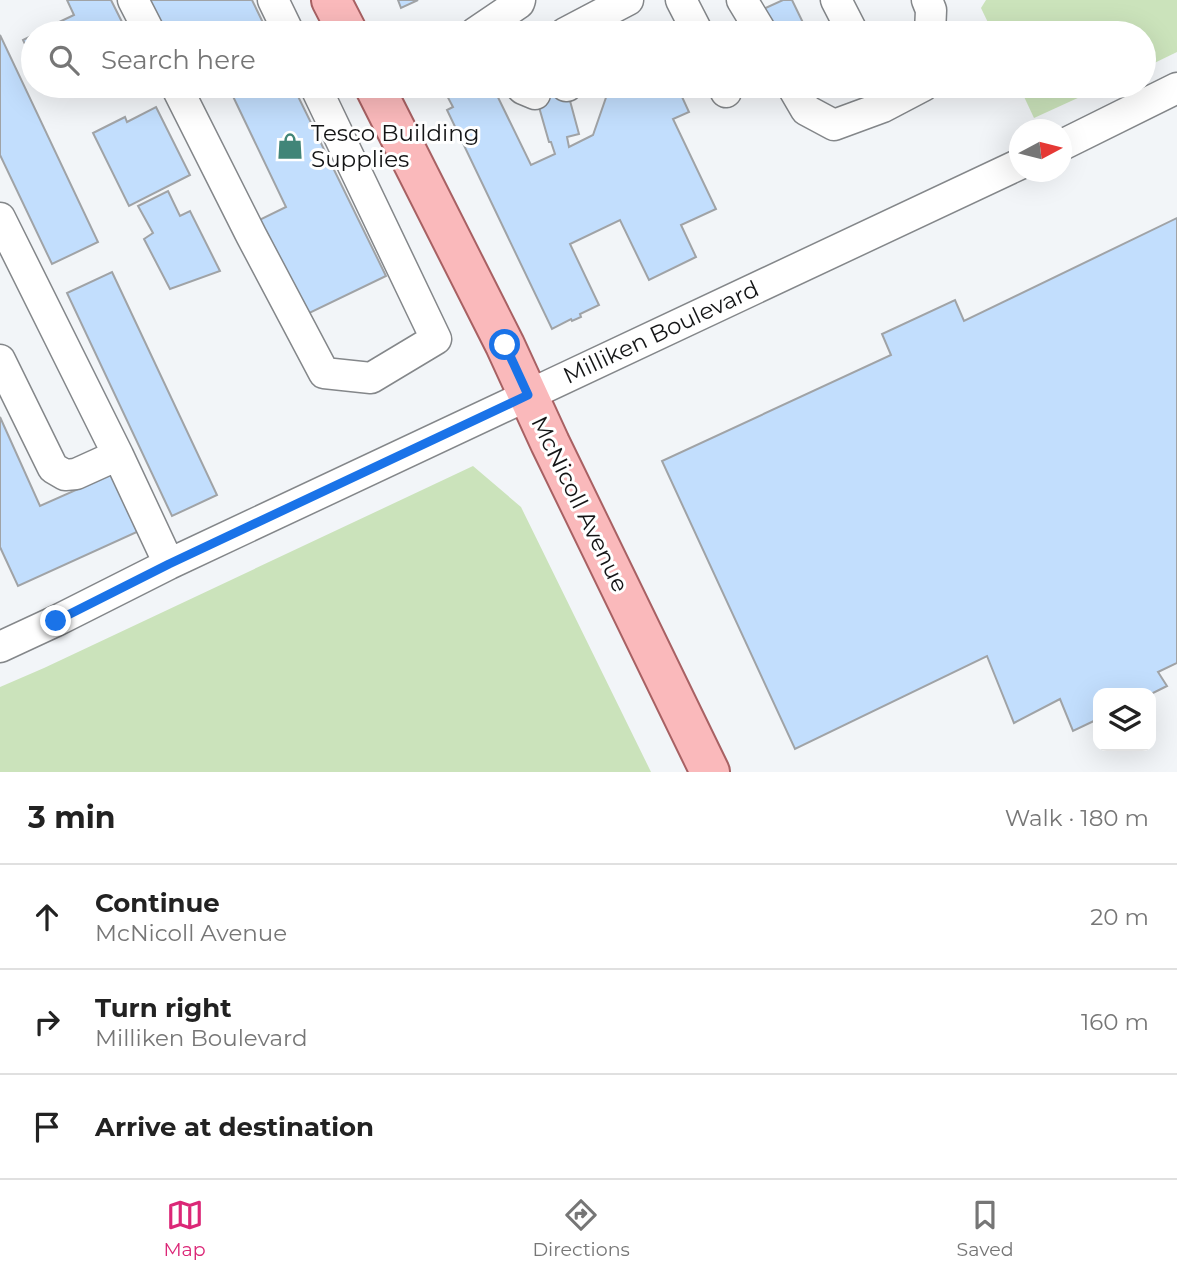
<!DOCTYPE html>
<meta charset="utf-8">
<style>
body{margin:0;font-family:Montserrat,sans-serif;background:#f6f6f6;color:#222}
.controls{position:absolute;right:21px;bottom:21px;display:grid;overflow:hidden;border-radius:14px;box-shadow:0 7px 28px #0002}
.controls button{width:63px;height:63px;display:grid;place-items:center;padding:0;border:0;border-bottom:2px solid #e0e0e0;background:#fff;color:#222;font:35px sans-serif}
.compass{position:absolute;left:1009px;top:119px;width:63px;height:63px;border-radius:50%;background:#fff;box-shadow:0 7px 28px #0002;rotate:83deg}
.stop{position:absolute;width:21px;height:21px;margin:-16px;border:5px solid #1a73e8;border-radius:50%;background:#fff}
.stop.end{background:#1a73e8;border-color:#fff;box-shadow:0 2px 7px #0008}
.list{margin:0;padding:0;list-style:none}
h2{display:flex;justify-content:space-between;align-items:center;height:91px;margin:0;padding:0 28px;font-size:30px}
h2 small{font-size:23px;font-weight:400;color:#767676}
.list li{display:grid;grid-template-columns:46px 1fr auto;gap:21px;align-items:center;box-sizing:border-box;height:105px;padding:0 28px;border-top:2px solid #e0e0e0}
.list b{display:block;font-size:26px;white-space:nowrap}
.list p{margin:0;font-size:23px;white-space:nowrap;color:#767676}
.list em{font-size:23px;font-style:normal;color:#767676}
.icon{flex:none;width:38px;height:38px;fill:none;stroke:currentColor;stroke-width:2;stroke-linecap:round;stroke-linejoin:round}
.map{position:relative;flex:none;width:1177px;height:772px;overflow:hidden}
.search{position:absolute;background:#fff;box-shadow:0 7px 28px #0002;left:21px;right:21px;top:21px;height:77px;display:flex;align-items:center;gap:18px;box-sizing:border-box;padding:0 24px;border-radius:38px;color:#767676;font-size:26px}
.sheet{height:406px;background:#fff}
nav{display:flex;justify-content:space-around;align-items:center;box-sizing:border-box;height:98px;border-top:2px solid #e0e0e0;background:#fff;font-size:19px;color:#767676}
nav a{display:grid;justify-items:center;gap:4px}
nav .on{color:#db2777}
.map>svg:first-child{display:block}
.green{fill:#cbe3bb}
.building{fill:#c2defd;stroke:#a0a3a6;stroke-width:2}
.lines{fill:none;stroke-linecap:round;stroke-linejoin:round}
.minor-casing{stroke:#84878a;stroke-width:33}
.major-casing{stroke:#a86163;stroke-width:42}
.minor{stroke:#fff;stroke-width:30}
.major{stroke:#fab9bb;stroke-width:38}
.route{stroke:#1a73e8;stroke-width:9}
.labels{text-anchor:middle;dominant-baseline:central;stroke-width:6;stroke-linejoin:round;paint-order:stroke}
.poi-label{font-size:23px;fill:#141516;stroke:#fff;text-anchor:start}
.street-label{font-size:23px;fill:#141516;stroke:#fff}
</style>
<div class="map">
<svg width="1177" height="772" viewBox="0 0 1177 772">
<rect width="100%" height="100%" fill="#f2f5f8"/>
<path class="green" d="M986 0H1177V52L1144 68V33H993L981 8Z
M1019 86H1104L1034 118Z
M473 466 521 507 651 772H0V687L44 668Z"/>
<path class="building" d="M67 0H111L127 32 124 33H36L74 15Z
M145 0H252L268 33H161Z
M398 0H418L401 8Z
M783 0H792L808 33H772L761 10Z
M0 35 98 242 52 264 0 155Z
M33 35V61L23 40Z
M228 86H293L386 276 299 318 253 223 286 207Z
M457 86H487L489 89 493 87 531 165 555 154 551 142H549L533 86H566L579 134 567 137 569 147 593 135 610 86H677L689 112 673 119 716 209 681 225 696 257 649 280 620 220 570 244 599 305 580 314 581 317 572 321 571 319 552 329 447 110 453 107 445 92Z
M156 107 190 175 129 206 93 133 125 117 127 122Z
M168 191 180 216 190 211 220 271 170 289 144 239 153 233 138 206Z
M1177 218V663L1158 672 1167 686 1151 694 1098 693V719L1073 731 1060 699 1014 723 987 656 795 749 662 461 891 355 882 334 955 300 964 321Z
M112 272 217 495 172 516 67 293Z
M0 417 40 506 114 473 139 531 18 586 0 547Z"/>
<g class="lines">
<defs>
<path id="minor" d="M133 0 150 33
M273 0 289 33
M681 0 698 33
M742 0 762 33
M836 0 853 33
M927 0 931 10 930 33
M475 33 519 3 520 0
M565 33 628 0
M176 86 251 235 324 373 371 378 436 339 315 86
M520 86 523 89 535 94
M566 86H567
M723 86 726 92
M792 86 806 110 834 125 883 107 923 86
M1062 145 1177 88
M0 218 118 455 169 564
M0 360 53 468 65 475 76 474 118 455
M0 647 56 621 169 564 1020 164"/>
<path id="major" d="M331 0 348 33
M374 86 505 345 550 443 710 772"/>
</defs>
<use href="#minor" class="minor-casing"/>
<use href="#major" class="major-casing"/>
<use href="#minor" class="minor"/>
<use href="#major" class="major"/>
</g>
<g class="lines">
<path class="route" d="M56 621 169 564 528 395 505 345"/>
</g>
<defs>
<symbol id="shop-bare" viewBox="-9 -9 18 18"><path d="M-5-2.5h2.3a2.7 3.5 0 0 1 5.4 0H5L5.5 6h-11ZM-1.5-2.5h3a1.5 2.3 0 0 0-3 0Z" fill="#418578" stroke="#fff" stroke-width="2.5" paint-order="stroke"/></symbol>
</defs>
<g fill-rule="evenodd">
<use href="#shop-bare" x="271" y="127" width="38" height="38"/>
</g>
<g class="labels">
<g class="poi-label">
<text x="311" y="133">Tesco Building<tspan x="311" dy="26">Supplies</tspan></text>
</g>
<g class="street-label">
<text transform="translate(661 332) rotate(-25)">Milliken Boulevard</text>
<text transform="translate(580 504) rotate(64)">McNicoll Avenue</text>
</g>
</g>
</svg>
<div class="controls">
<button><svg class="icon" aria-label="layers" viewBox="0 0 24 24"><path d="M12 4l9 5-9 5-9-5zM3 14l9 5 9-5"/></svg></button>
</div>
<svg class="compass" viewBox="-18 -18 36 36"><path d="M0-13l5 13h-10z" fill="#e53935"/><path d="M0 13l5-13h-10z" fill="#767676"/></svg>
<div class="stop" style="left:505px;top:345px"></div>
<div class="stop end" style="left:56px;top:621px"></div>
<div class="search"><svg class="icon" aria-label="search" viewBox="0 0 24 24"><circle cx="10" cy="10" r="6"/><path d="M15 15l6 6"/></svg>Search here</div>
</div>
<section class="sheet">
<h2>3 min<small>Walk · 180 m</small></h2>
<ul class="list">
<li><svg class="icon" aria-label="ahead" viewBox="0 0 24 24"><path d="M12 20V5M6 11l6-6 6 6"/></svg><div><b>Continue</b><p>McNicoll Avenue</p></div><em>20 m</em></li>
<li><svg class="icon" aria-label="right" viewBox="0 0 24 24"><path d="M7 20v-9h11M14 6l5 5-5 5"/></svg><div><b>Turn right</b><p>Milliken Boulevard</p></div><em>160 m</em></li>
<li><svg class="icon" aria-label="arrive" viewBox="0 0 24 24"><path d="M6 21V4h12l-3 4 3 4H6"/></svg><div><b>Arrive at destination</b></div></li>
</ul>
</section>
<nav>
<a class="on"><svg class="icon" aria-label="map" viewBox="0 0 24 24"><path d="M3 6l6-2 6 2 6-2v14l-6 2-6-2-6 2zM9 4v14M15 6v14"/></svg>Map</a>
<a><svg class="icon" aria-label="directions" viewBox="0 0 24 24"><path d="M12 3l9 9-9 9-9-9zM9 14v-3h6M13 9l2 2-2 2"/></svg>Directions</a>
<a><svg class="icon" aria-label="saved" viewBox="0 0 24 24"><path d="M7 4h10v16l-5-4-5 4z"/></svg>Saved</a>
</nav>
